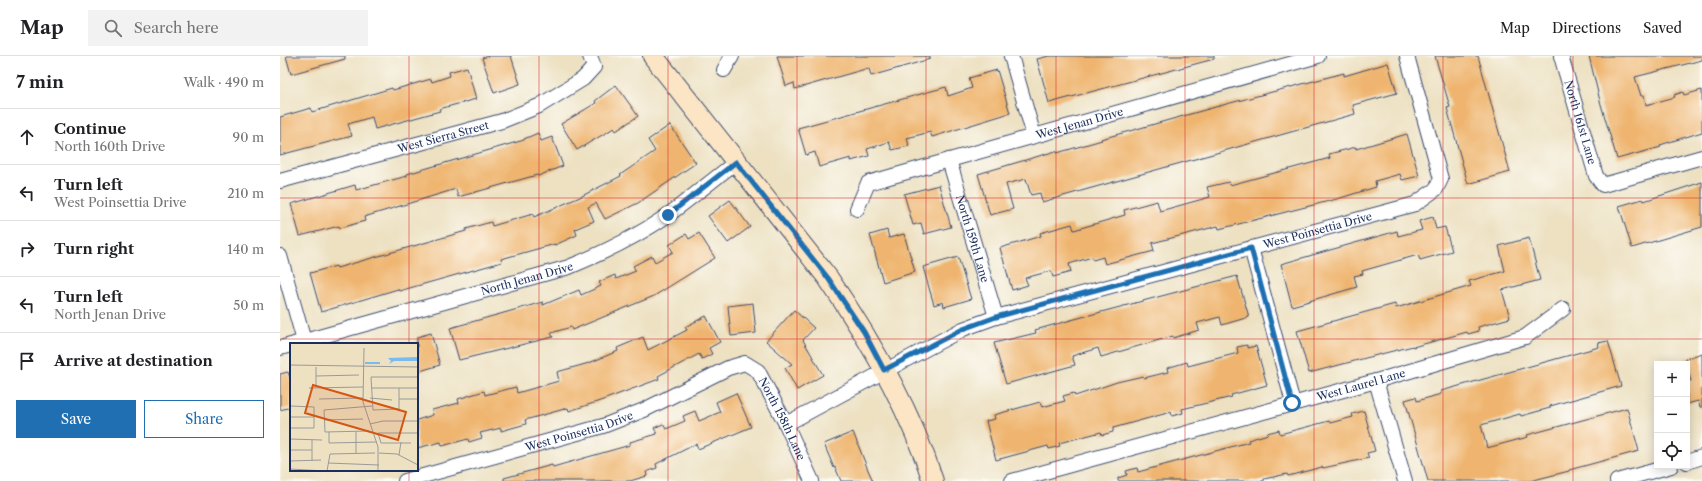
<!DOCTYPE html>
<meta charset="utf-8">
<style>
body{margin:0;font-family:"Libre Caslon Text",serif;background:#f2f2f2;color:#202124}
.controls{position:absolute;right:12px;bottom:12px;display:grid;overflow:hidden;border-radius:0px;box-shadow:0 2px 10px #0003}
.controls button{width:36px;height:36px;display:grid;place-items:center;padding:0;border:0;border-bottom:1px solid #e0e0e0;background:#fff;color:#202124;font:20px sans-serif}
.stop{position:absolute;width:12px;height:12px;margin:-9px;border:3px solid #1f6fb2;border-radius:50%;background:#fff}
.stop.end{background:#1f6fb2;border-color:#fff;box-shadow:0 1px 4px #0008}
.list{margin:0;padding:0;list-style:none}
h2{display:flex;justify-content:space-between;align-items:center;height:52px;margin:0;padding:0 16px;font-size:17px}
h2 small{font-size:13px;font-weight:400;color:#757577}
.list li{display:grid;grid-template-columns:26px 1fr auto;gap:12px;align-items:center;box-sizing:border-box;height:56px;padding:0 16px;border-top:1px solid #e0e0e0}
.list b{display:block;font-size:15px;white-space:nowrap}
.list p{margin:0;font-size:13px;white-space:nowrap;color:#757577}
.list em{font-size:13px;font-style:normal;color:#757577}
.actions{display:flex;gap:8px;padding:12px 16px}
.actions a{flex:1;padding:9px 0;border:1px solid #1f6fb2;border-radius:0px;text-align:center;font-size:14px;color:#1f6fb2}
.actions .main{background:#1f6fb2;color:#fff}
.icon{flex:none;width:22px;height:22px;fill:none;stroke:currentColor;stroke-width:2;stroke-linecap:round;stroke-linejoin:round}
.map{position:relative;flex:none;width:1422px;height:425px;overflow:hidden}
header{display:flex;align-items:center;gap:24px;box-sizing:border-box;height:56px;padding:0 20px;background:#fff;border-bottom:1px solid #e0e0e0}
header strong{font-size:19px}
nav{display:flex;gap:22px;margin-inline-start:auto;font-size:14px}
.search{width:280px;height:36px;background:#f2f2f2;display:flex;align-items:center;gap:10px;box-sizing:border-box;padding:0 14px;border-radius:0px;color:#757577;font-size:15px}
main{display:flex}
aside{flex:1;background:#fff}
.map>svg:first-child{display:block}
.building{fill:#efb570}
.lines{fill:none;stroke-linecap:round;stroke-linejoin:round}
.street-casing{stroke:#3a4a6d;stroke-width:16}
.secondary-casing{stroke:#3a4a6d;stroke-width:22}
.street{stroke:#fff;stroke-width:14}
.secondary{stroke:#fce5c4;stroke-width:20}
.route{stroke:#1f6fb2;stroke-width:5}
.grid{fill:none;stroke:#d62828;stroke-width:1;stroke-opacity:0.55}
.labels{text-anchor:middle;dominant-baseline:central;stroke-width:3.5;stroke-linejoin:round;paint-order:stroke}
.street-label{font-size:11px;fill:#1b2f5e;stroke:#fdfcf7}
.inset-river{fill:none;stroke:#7bbaef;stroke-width:2}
.inset-road{fill:none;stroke:#999a9a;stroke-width:1}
.view{fill:#d45514;fill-opacity:0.15;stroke:#d45514;stroke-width:2}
.inset-edge{fill:none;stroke:#1b2f5e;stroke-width:2}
</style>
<header>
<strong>Map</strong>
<div class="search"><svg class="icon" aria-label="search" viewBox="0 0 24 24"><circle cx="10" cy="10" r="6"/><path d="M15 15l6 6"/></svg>Search here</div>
<nav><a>Map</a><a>Directions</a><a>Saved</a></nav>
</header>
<main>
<aside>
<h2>7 min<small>Walk · 490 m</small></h2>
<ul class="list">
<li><svg class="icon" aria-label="ahead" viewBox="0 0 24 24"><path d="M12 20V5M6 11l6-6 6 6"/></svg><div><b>Continue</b><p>North 160th Drive</p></div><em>90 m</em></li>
<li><svg class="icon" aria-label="left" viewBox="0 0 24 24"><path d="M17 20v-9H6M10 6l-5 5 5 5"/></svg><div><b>Turn left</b><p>West Poinsettia Drive</p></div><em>210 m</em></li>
<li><svg class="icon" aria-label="right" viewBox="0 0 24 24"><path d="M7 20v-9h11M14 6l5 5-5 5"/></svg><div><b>Turn right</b></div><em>140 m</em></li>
<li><svg class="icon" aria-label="left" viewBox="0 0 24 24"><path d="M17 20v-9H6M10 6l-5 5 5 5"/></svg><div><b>Turn left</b><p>North Jenan Drive</p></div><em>50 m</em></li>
<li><svg class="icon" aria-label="arrive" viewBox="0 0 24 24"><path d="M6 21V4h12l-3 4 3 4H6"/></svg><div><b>Arrive at destination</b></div></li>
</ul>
<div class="actions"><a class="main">Save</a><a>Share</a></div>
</aside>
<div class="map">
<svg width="1422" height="425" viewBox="0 0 1422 425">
<rect width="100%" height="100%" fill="#fdfcf7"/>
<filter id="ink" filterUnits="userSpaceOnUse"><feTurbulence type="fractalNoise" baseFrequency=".025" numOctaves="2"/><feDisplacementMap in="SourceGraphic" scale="8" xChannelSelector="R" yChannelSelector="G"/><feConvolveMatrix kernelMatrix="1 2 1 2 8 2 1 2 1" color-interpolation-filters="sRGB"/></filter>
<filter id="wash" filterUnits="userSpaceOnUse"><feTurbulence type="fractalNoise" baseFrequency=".012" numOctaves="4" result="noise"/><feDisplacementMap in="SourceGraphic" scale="16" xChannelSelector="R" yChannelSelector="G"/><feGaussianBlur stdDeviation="0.9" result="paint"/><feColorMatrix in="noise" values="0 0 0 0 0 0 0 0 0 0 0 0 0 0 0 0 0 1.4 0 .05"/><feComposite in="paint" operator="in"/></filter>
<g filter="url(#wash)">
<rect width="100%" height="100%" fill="#ede1c2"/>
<g id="blocks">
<path class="building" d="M6 0H65V3L11 18Z
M209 0H231L240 28 214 37 202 2Z
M497 0H650V3L591 20 589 12 515 33 514 27 506 30Z
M769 0H934V3L769 47 757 3Z
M1155 0H1198L1230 116 1188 128 1167 52 1170 51Z
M1309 0H1422V4L1355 21 1361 40 1364 39 1366 49 1395 41 1394 39 1403 36 1404 39 1422 34V76L1380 89 1381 91 1337 103 1320 45Z
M1108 7 1117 37 1073 49 1075 58 762 146 760 137 751 139 746 123 726 128 733 153 710 159 698 118 776 95 777 97 822 84 821 83 939 50 1064 17V20Z
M187 11 196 43 159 53 160 55 95 73 92 61 68 68 72 80 0 99V61L31 52 32 56 112 32 113 34 151 23 152 26 170 20 169 16Z
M717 14 730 57 652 81 650 76 627 82 629 90 612 94 609 86 587 93 589 100 571 105V102L539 111 535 96 526 99 518 72 666 31 668 40 692 32 689 22Z
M336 29 358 60 336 75 334 72 297 94 281 68 316 47 315 45Z
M390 69 416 107 358 147 325 163 316 147 308 151 314 165 295 173 297 179 275 189V188L221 203 222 206 119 235 118 233 41 256 30 217 56 210 57 212 186 175V173L211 166 212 170 253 158 254 161 300 141 341 120 340 119 375 95 368 84Z
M258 77 261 85 272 81 283 110 258 120 257 119 178 141 176 133 84 161 85 165 60 172 59 170 20 180 11 148 75 129 76 134 127 120V118L244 84V83Z
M1127 78 1139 120 1122 124 1120 118 1095 125 1096 131 1057 143 939 173 938 170 872 187 874 195 825 208 823 201 813 204 812 201 789 208 791 216 773 221 771 215 745 222 748 229 732 234 720 192 761 180 760 177 792 168 794 174 845 159 844 154 877 145 880 155 930 141 927 131 949 126 950 129 1050 102 1049 98 1076 91V93Z
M1422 126V171L1352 192 1339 150 1363 143 1364 145Z
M659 129 671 171 644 178 641 167 633 169 624 138Z
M450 144 470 171 448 187 428 160Z
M1153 161 1156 173 1165 171 1172 195 1140 204 1138 199 1082 215 1083 218 1074 220 1077 231 1012 250 1001 208 1117 175 1118 180 1142 174 1139 165Z
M607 174 609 182 624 178 635 216 603 226 590 179Z
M419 177 435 202 374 240 292 274 291 271 271 277 273 281 179 304 170 272 263 246V249L299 234 301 239 321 230 319 226 335 219 336 223 356 215 353 210 372 200 375 206 393 196 389 189 406 178 409 183Z
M1249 182 1260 224 1222 234 1230 262 1198 271 1199 275 1188 278 1187 276 1133 291V290L1097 299 1029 317 1017 275 1115 248 1116 252 1191 230 1189 225 1225 215 1219 190Z
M678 201 691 243 664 251 663 246 654 249 643 211Z
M957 220 969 261 942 269 940 261 917 267 919 274 893 282V280L821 301 818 292 792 300 795 309 726 328 714 287 756 277 755 274 791 264Z
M473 247 476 277 451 280 448 250Z
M514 254 534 272 523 284 543 319 517 334 505 312 512 308 486 285Z
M426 260 440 286 429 292 432 298 422 303 419 298 378 320 379 323 320 345 289 355 288 352 245 364 246 368 221 375V372L200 377 202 382 189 386 188 383 162 390 161 386 137 392V364L153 359 152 354 179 347 178 343 204 335 205 339 236 331 237 337 279 325 277 316 309 307 338 295 337 292 363 281 368 294 407 274 405 271Z
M151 277 160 309 140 315 137 305V281Z
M1328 285 1341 330 1270 350V352L1241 360 1240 358 1201 369 1207 392 1248 381 1247 379 1347 352 1359 395 1289 414V415L1250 425H1148L1125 344 1136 341 1137 345 1161 338V335L1319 291 1318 287Z
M967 289V292L976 290 987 329 951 339 952 341 902 353 903 357 892 360 891 356 833 372V376L822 379 821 376 779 387 780 390 769 393 768 390 716 404 706 365 715 363 714 359 760 346 762 351 785 345 783 340 794 337 795 340 837 326 863 320 864 322 888 316 887 312 907 306 908 310 958 297 957 291Z
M1422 297V351H1420L1418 345 1407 348V325H1411L1405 303Z
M8 316 11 325V351L0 354V318Z
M456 337 471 371 418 393 416 388 376 408 377 412 366 416 367 420 350 425H224V422L272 409 273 411 350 389V386L377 378 374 372 383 368 386 373 405 365 403 360 415 355 419 365 440 356 436 346Z
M1084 355 1095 395 1087 397 1089 402 1043 412 1042 411 1008 420 1007 418 984 423V425H838V422L847 419 846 415 857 412 858 416 969 386 968 384 988 378 987 377 999 374 1000 378 1049 365 1050 367 1073 361 1072 358Z
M573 376 588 414 593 425H561L555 411 554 412 544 388Z"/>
</g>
</g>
<g filter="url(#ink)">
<use href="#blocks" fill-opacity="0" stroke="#3a4a6d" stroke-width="1"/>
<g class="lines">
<defs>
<g id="street">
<path d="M731 0 754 80"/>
<path id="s1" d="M1281 0 1316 120 1323 129 1422 101"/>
<path d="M444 14 452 0"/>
<path id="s2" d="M669 104 716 261"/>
<path id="s3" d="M0 125 222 65 259 50 303 23 314 11 310 0"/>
<path id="s4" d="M577 153 588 127 1038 0"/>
<path d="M971 192 1013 347"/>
<path d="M0 200 24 285"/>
<path id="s5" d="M14 288 289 211C323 197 358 180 388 159 411 142 433 124 456 106"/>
<path d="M0 292 11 289"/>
<path d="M1096 325 1125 425"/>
<path id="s6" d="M506 368 683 273 716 261 1135 148 1156 133 1161 123 1127 0"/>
<path d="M1407 406 1422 401"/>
<path id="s7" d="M125 425 323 370 364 354 448 312 465 307 478 315 506 368 532 425"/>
<path id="s8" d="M732 425 1096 325 1245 281 1283 253"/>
<path d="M1337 425 1391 410"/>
</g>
<path id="secondary" d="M373 0 548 222C591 285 630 353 653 425"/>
</defs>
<use href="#street" class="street-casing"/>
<use href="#secondary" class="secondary-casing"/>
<use href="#street" class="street"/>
<use href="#secondary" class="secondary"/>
</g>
</g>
<g class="lines" filter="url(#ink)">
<path class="route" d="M388 159 456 106 548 222 584 276 604 314 683 273 716 261 971 192 1012 347"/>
</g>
<path class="grid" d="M129 0V288M259 0V425M388 0V425M517 0V425M646 0V425M776 0V425M905 0V425M1034 0V425M1163 0V425M1293 0V425M0 142H1422M0 283H1422M129 414V425"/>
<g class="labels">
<g class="street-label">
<text stroke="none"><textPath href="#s1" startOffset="69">North 161st Lane</textPath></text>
<text stroke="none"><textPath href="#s4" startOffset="248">West Jenan Drive</textPath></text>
<text stroke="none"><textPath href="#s3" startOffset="169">West Sierra Street</textPath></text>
<text stroke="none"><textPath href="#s6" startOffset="569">West Poinsettia Drive</textPath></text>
<text stroke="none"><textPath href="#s2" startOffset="82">North 159th Lane</textPath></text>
<text stroke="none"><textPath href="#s5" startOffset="242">North Jenan Drive</textPath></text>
<text stroke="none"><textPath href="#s8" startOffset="362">West Laurel Lane</textPath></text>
<text stroke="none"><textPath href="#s7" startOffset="430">North 158th Lane</textPath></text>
<text stroke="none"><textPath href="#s7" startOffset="181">West Poinsettia Drive</textPath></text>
</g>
</g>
<g transform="translate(10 287)">
<rect width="128" height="128" fill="#ede1c2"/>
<path d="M128 14V18H104L99 21 101 18 98 15Z" fill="#7bbaef"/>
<path class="inset-river" d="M75 20H90"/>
<path class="inset-road" d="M74 5 73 59 88 104V128M0 22 128 24M26 33 69 32M26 44V24M19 45 73 44M81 45H128M109 45V66L83 67 81 34H128M80 55 102 57M29 56 73 55M109 56H128M0 63 24 64V85H0M0 74H24M34 77 73 76M80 81 93 78H128M79 88 35 89 34 67 82 63M39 89V100L87 99M0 96 32 97M121 100H91L88 90H127M0 107H22M89 110 107 111 128 122M66 111V89M109 112 111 99M0 118 31 117M22 118V96M38 120 89 122M0 126 36 128M37 128 40 111 85 110"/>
<path class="view" d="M23 42 116 69 108 97 15 70Z"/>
<rect width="128" height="128" class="inset-edge"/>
</g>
</svg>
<div class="controls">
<button>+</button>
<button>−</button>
<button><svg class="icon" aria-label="locate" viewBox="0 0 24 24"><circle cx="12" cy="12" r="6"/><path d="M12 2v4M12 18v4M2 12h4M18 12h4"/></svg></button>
</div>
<div class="stop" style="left:1012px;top:347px"></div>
<div class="stop end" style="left:388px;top:159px"></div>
</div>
</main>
